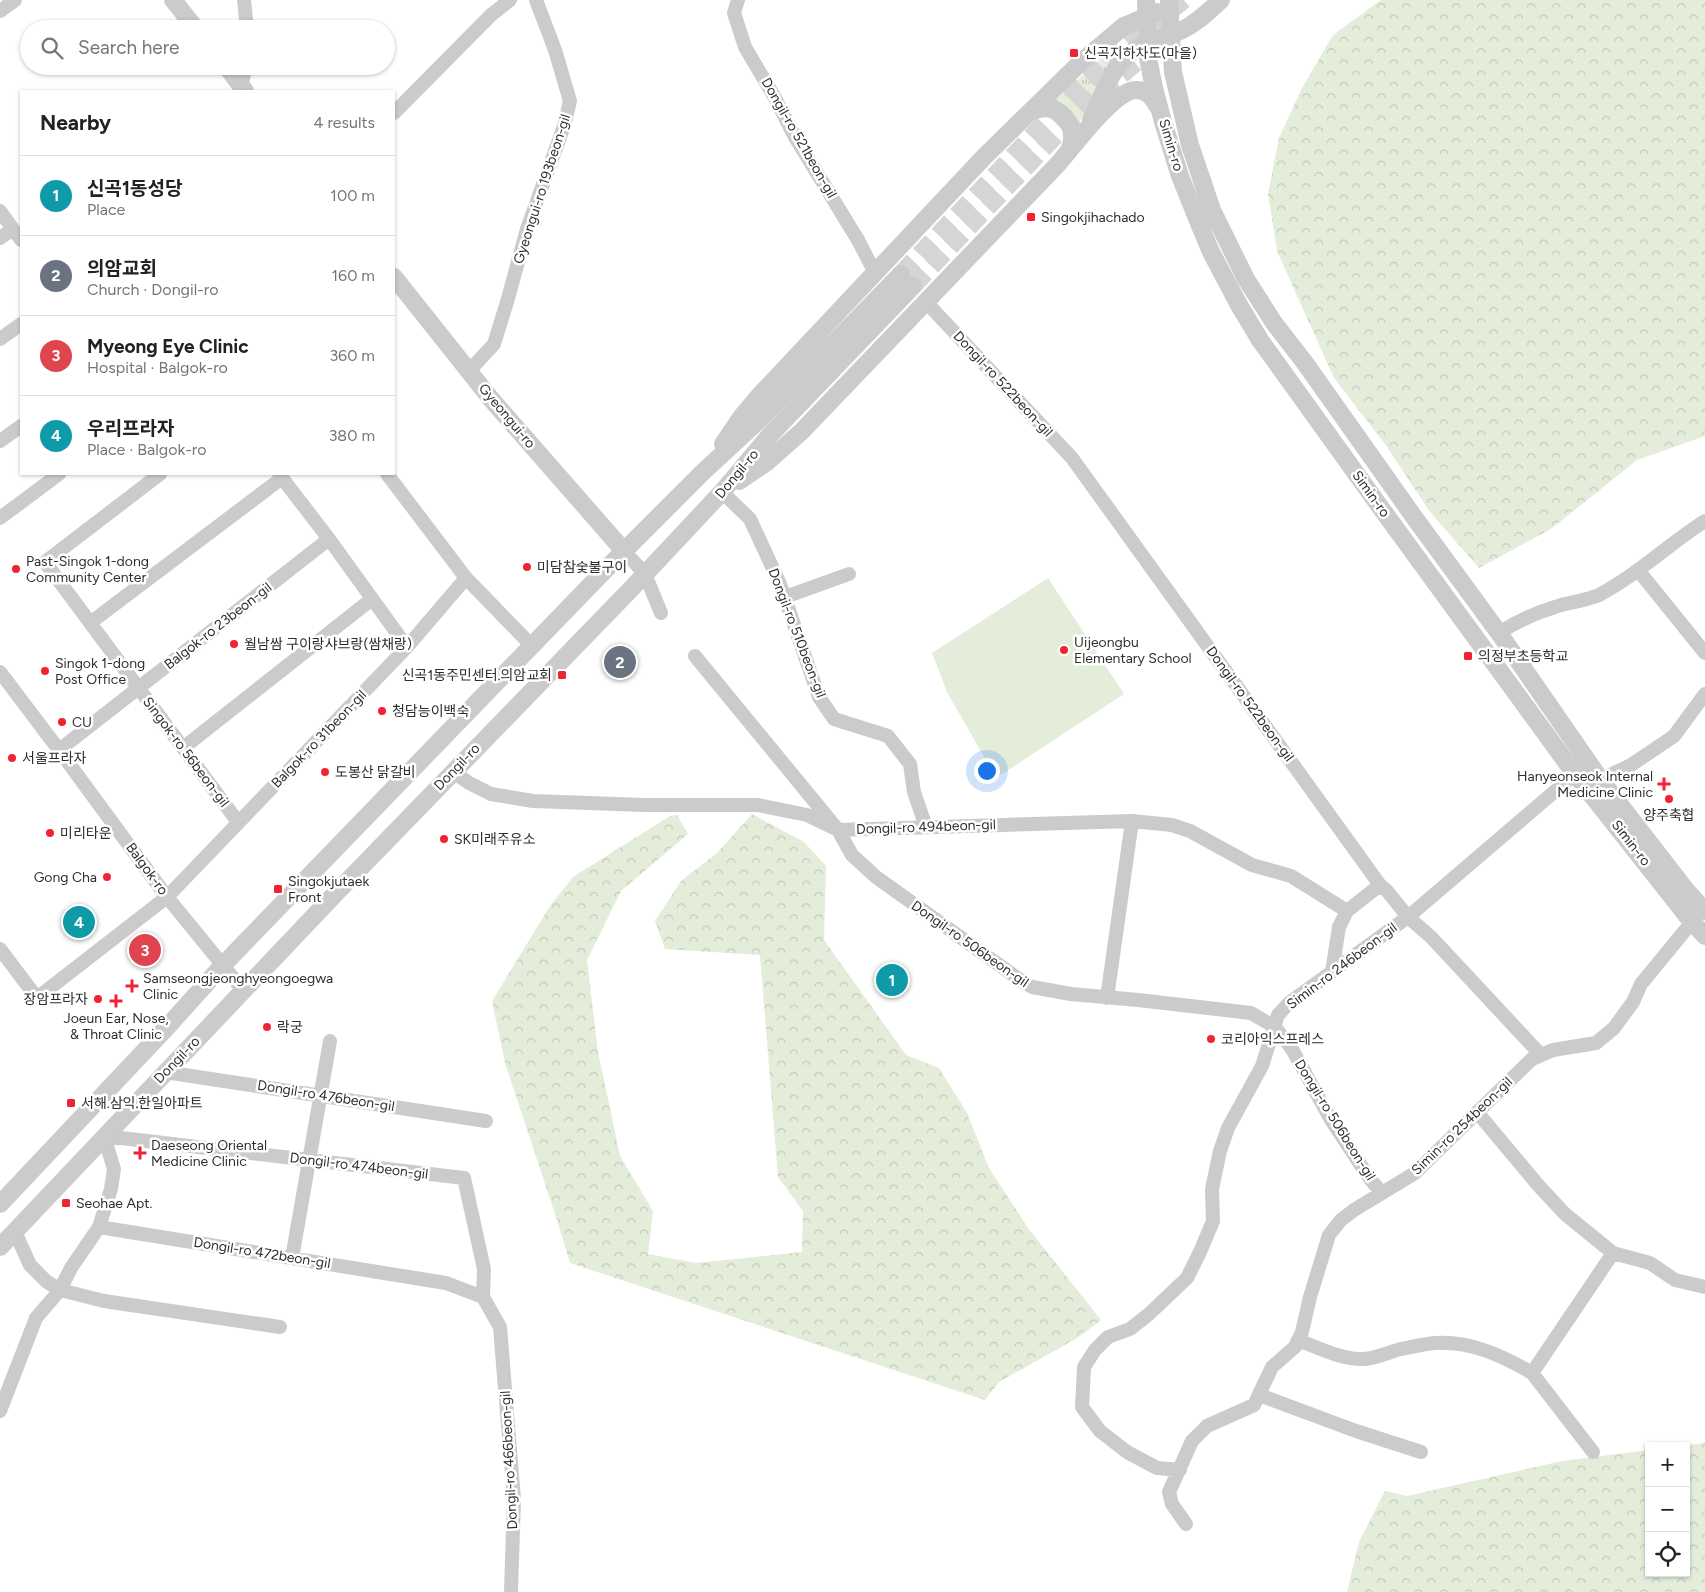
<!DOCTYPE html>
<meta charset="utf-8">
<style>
body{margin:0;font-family:Figtree,"Noto Sans KR",sans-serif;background:#f6f6f6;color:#222}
.controls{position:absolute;right:15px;bottom:15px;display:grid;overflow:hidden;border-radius:0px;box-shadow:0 1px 4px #0004}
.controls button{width:45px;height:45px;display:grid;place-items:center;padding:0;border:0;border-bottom:1px solid #e0e0e0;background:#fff;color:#222;font:25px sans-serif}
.you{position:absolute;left:986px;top:770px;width:18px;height:18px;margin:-12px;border:4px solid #fff;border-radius:50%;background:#1a73e8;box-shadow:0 0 0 8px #1a73e833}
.badge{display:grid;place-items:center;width:32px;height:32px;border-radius:50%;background:#f12332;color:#fff;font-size:16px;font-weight:700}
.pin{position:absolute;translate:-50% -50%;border:2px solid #fff;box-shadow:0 1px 5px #0006}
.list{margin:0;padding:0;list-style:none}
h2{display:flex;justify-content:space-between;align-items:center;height:65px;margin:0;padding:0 20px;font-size:21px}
h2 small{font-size:16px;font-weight:400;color:#767676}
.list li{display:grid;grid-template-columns:32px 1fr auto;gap:15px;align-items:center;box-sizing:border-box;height:80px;padding:0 20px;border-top:1px solid #e0e0e0}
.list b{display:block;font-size:19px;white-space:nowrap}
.list p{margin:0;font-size:16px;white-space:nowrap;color:#767676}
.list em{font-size:16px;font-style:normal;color:#767676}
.icon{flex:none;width:28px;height:28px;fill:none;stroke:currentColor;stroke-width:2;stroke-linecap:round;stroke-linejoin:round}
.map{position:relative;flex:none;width:1705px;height:1592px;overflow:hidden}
.search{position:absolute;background:#fff;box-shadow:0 1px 4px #0004;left:20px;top:20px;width:375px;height:55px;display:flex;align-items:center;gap:12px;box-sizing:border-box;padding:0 18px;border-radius:28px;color:#767676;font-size:19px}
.panel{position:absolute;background:#fff;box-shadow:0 1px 4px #0004;left:20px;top:90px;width:375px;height:385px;border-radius:0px}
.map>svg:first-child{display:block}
.grass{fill:url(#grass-tufts)}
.forest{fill:url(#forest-crowns)}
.garden{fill:#e4ecda}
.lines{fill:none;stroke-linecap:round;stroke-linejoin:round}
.tertiary-tunnel{stroke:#d5d5d5;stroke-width:18;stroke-dasharray:18 9;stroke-linecap:butt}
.minor{stroke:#cbcbcb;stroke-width:14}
.tertiary{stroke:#cbcbcb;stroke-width:18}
.poi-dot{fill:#f12332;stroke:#fff;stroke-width:2}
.labels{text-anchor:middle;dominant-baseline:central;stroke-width:5;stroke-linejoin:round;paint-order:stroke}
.poi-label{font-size:14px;fill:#2e2e2e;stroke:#fff;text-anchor:start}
.street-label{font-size:14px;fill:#2e2e2e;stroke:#fff}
</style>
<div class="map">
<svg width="1705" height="1592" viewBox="0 0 1705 1592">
<defs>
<pattern id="grass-tufts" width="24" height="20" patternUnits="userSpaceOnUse" patternTransform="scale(1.25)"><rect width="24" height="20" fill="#e4ecda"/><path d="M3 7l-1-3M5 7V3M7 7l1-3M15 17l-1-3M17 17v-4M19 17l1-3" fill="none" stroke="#c4cbbb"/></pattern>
<pattern id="forest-crowns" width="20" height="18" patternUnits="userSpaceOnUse" patternTransform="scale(1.25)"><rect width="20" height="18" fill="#e4ecda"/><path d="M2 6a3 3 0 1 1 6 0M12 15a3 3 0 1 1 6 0" fill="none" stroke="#c4cbbb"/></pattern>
</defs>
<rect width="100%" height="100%" fill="#fff"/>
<path class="grass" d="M1105 55 1110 56 1112 61 1079 123 1077 124 1055 100Z"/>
<path class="forest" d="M1381 0H1705V436L1637 460 1551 529 1479 568 1430 512 1385 444 1334 378 1277 251 1268 194 1279 138 1302 88 1333 35Z
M752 814 804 842 826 866 824 940 906 1055 939 1068 967 1113 989 1168 1028 1228 1101 1320 1077 1338 999 1382 985 1400 570 1263 557 1220 505 1063 492 1001 550 906 573 877 670 816 677 815 688 834 621 891 587 960 598 1052 620 1156 653 1211 648 1254 696 1263 802 1252 803 1211 778 1177 760 955 665 949 655 921 681 881 717 853Z
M1705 1443V1592H1347L1359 1542 1385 1491 1407 1496 1562 1461 1649 1450V1573H1686V1446H1678Z"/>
<path class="garden" d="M1048 578 1124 694 996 778 947 692 932 653Z"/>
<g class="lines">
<path class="tertiary-tunnel" d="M901 274 1069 97 1134 39 1184 0
M913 286 1060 131 1093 99 1158 44"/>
<path class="minor" d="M244 0 247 29
M738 0 734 13 745 47 775 98 795 137 858 240 875 273
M0 11 15 0
M242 87 245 66
M394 113 491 15 510 0
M0 211 21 240
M0 238 13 229
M926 302 1072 458 1380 885 1388 892 1408 917 1431 937 1541 1055
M0 339 21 324
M469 371 494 344 507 302 527 229 564 126 570 101 555 50 536 0
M0 441 21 426
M160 474 45 562 238 822
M279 474 329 539 407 647
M387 474 466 578 532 646
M722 492 750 519 780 584 819 697 834 719 888 736 910 764 914 792 926 827
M0 518 59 474
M624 551 645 574 661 613
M1638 570 1705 653
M785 597 849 574
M90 623 282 478
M1499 633C1517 621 1535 613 1555 607 1569 602 1585 601 1599 595 1637 575 1669 544 1705 521
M695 656 838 830 852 855 876 877 1023 982 1032 987 1071 994 1138 1000 1251 1013 1275 1027 1292 1049 1331 1120 1370 1179 1382 1193
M0 672 59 750 167 897 243 990
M183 748 372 599
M59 750 329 539
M452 771 469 783 491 794 533 801 645 805H758L807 815 838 830 1132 821 1172 825 1190 831 1252 865 1291 876 1347 911 1380 885
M1591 784 1631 765 1674 736 1705 694
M0 949 37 998 167 897 407 647 466 578
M1332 972 1339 927 1347 911
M1107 998 1132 821
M165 1072 486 1121
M99 1227 71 1268 60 1290 104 1301 280 1327
M1613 1253 1650 1263 1675 1280 1705 1287
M292 1258 330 1041
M483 1297 484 1269 464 1178 104 1136 114 1169 111 1189 99 1227 446 1283 483 1297 500 1327 514 1499 511 1592
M1298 1340C1319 1348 1338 1358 1360 1359 1373 1360 1388 1352 1401 1349 1412 1347 1423 1344 1435 1343 1471 1341 1501 1355 1532 1373L1613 1253 1565 1214 1538 1185 1477 1112
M1532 1373 1593 1452
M1259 1395 1356 1431 1421 1452
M0 1411 36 1318 60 1290 46 1281 30 1265 15 1232
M1180 1470 1157 1468 1127 1452 1100 1431 1082 1407 1084 1367 1095 1350 1108 1337 1130 1329 1149 1314 1187 1278 1200 1252 1213 1221 1212 1189 1220 1151 1228 1128 1262 1066 1278 1015 1289 1003 1408 917 1575 774
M1186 1524 1172 1504 1169 1492 1192 1441 1207 1426 1254 1405 1272 1367 1295 1347 1302 1332 1310 1297 1329 1235 1341 1220 1354 1210 1415 1173 1532 1059 1553 1050 1596 1043 1614 1028 1633 1002 1641 984 1692 922"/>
<path class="tertiary" d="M173 0 196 29
M1146 0 1148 58 1154 88 1163 122 1180 176 1198 221 1211 252 1239 305 1260 340 1378 504 1575 774 1687 916 1705 936
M1169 0 1173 72 1190 145 1212 210 1246 279 1274 323 1305 363 1414 517 1499 633 1600 779 1686 890 1705 911
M226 66 245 91
M1029 113C1057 97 1081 125 1069 151
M1091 120C1102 98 1110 70 1129 54 1145 41 1164 39 1182 30 1197 23 1209 11 1221 0
M394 277 491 399 624 551
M723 444 742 416 759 396 984 157 1080 63 1124 26 1157 12
M739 481 767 462 801 432 1058 164C1073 147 1113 92 1135 90 1147 89 1153 98 1158 107
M0 1204 169 1025 222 966 608 567 703 472 756 423 901 274
M0 1247 336 893 630 590 722 492 770 435 913 286"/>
</g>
<g class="poi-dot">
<rect x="1069" y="48" width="10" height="10" rx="2.5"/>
<rect x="1026" y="212" width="10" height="10" rx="2.5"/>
<circle cx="527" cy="567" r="5"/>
<circle cx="16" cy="569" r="5"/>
<circle cx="234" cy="644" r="5"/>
<circle cx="1064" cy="650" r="5"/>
<rect x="1463" y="651" width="10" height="10" rx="2.5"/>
<circle cx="45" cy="671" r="5"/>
<rect x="557" y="670" width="10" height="10" rx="2.5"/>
<circle cx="382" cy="711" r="5"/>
<circle cx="62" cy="722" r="5"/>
<circle cx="12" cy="758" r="5"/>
<circle cx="325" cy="772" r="5"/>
<path d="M1661.5 776.5h5v5h5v5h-5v5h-5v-5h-5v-5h5z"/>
<circle cx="1669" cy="799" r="5"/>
<circle cx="50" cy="833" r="5"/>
<circle cx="444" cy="839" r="5"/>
<circle cx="107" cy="877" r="5"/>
<rect x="273" y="884" width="10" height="10" rx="2.5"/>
<path d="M129.5 978.5h5v5h5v5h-5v5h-5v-5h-5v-5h5z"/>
<circle cx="98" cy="999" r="5"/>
<path d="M113.5 993.5h5v5h5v5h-5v5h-5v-5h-5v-5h5z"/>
<circle cx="267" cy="1027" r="5"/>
<circle cx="1211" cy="1039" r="5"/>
<rect x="66" y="1098" width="10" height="10" rx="2.5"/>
<path d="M137.5 1145.5h5v5h5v5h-5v5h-5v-5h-5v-5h5z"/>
<rect x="61" y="1198" width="10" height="10" rx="2.5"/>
</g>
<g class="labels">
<g class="poi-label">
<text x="1084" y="53">신곡지하차도(마을)</text>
<text x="1041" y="217">Singokjihachado</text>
<text x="26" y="561">Past-Singok 1-dong<tspan x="26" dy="16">Community Center</tspan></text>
<text x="537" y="567">미담참숯불구이</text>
<text x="1074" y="642">Uijeongbu<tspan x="1074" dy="16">Elementary School</tspan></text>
<text x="244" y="644">월남쌈 구이랑샤브랑(쌈채랑)</text>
<text x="1478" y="656">의정부초등학교</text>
<text x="55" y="663">Singok 1-dong<tspan x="55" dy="16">Post Office</tspan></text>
<text x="552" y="675" text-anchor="end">신곡1동주민센터.의암교회</text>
<text x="392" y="711">청담능이백숙</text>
<text x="72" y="722">CU</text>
<text x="22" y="758">서울프라자</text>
<text x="335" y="772">도봉산 닭갈비</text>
<text x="1653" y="776" text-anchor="end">Hanyeonseok Internal<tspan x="1653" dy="16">Medicine Clinic</tspan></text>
<text x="1669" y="815" text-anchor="middle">양주축협</text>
<text x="60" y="833">미리타운</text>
<text x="454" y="839">SK미래주유소</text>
<text x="97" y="877" text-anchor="end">Gong Cha</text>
<text x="288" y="881">Singokjutaek<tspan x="288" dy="16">Front</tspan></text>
<text x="143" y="978">Samseongjeonghyeongoegwa<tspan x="143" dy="16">Clinic</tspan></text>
<text x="88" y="999" text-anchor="end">장암프라자</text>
<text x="116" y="1018" text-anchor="middle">Joeun Ear, Nose,<tspan x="116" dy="16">&amp; Throat Clinic</tspan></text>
<text x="277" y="1027">락궁</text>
<text x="1221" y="1039">코리아익스프레스</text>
<text x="81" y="1103">서해.삼익.한일아파트</text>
<text x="151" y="1145">Daeseong Oriental<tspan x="151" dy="16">Medicine Clinic</tspan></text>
<text x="76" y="1203">Seohae Apt.</text>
</g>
<g class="street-label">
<text transform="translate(799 138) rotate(60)">Dongil-ro 521beon-gil</text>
<text transform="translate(1171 145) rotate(73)">Simin-ro</text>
<text transform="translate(542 189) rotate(-72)">Gyeongui-ro 193beon-gil</text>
<text transform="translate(1003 384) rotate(47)">Dongil-ro 522beon-gil</text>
<text transform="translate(507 416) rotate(50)">Gyeongui-ro</text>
<text transform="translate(737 474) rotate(-50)">Dongil-ro</text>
<text transform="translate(1371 494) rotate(54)">Simin-ro</text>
<text transform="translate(218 626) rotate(-38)">Balgok-ro 23beon-gil</text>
<text transform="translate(797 633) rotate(69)">Dongil-ro 510beon-gil</text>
<text transform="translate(1250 704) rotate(54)">Dongil-ro 522beon-gil</text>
<text transform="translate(319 739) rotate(-46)">Balgok-ro 31beon-gil</text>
<text transform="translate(186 752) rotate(53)">Singok-ro 56beon-gil</text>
<text transform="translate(457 767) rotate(-46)">Dongil-ro</text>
<text transform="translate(926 827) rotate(-2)">Dongil-ro 494beon-gil</text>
<text transform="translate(1631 843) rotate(52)">Simin-ro</text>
<text transform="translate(147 869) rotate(54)">Balgok-ro</text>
<text transform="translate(970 944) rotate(35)">Dongil-ro 506beon-gil</text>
<text transform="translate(1342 966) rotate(-37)">Simin-ro 246beon-gil</text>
<text transform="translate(177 1060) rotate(-46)">Dongil-ro</text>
<text transform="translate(326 1096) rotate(9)">Dongil-ro 476beon-gil</text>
<text transform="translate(1335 1120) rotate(58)">Dongil-ro 506beon-gil</text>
<text transform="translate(1462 1126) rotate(-44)">Simin-ro 254beon-gil</text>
<text transform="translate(359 1166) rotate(7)">Dongil-ro 474beon-gil</text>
<text transform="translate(262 1253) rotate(9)">Dongil-ro 472beon-gil</text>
<text transform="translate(509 1460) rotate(-93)">Dongil-ro 466beon-gil</text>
</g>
</g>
</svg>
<div class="controls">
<button>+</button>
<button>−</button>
<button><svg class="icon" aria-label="locate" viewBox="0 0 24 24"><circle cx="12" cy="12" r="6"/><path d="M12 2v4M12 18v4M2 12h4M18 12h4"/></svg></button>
</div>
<div class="you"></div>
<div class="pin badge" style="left:892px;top:980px;background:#0f9aa8">1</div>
<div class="pin badge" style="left:620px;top:662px;background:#6b7280">2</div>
<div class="pin badge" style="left:145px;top:950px;background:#e0444e">3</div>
<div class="pin badge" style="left:79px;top:922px;background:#0f9aa8">4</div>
<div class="search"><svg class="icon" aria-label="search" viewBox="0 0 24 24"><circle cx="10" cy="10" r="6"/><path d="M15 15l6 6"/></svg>Search here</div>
<section class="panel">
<h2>Nearby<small>4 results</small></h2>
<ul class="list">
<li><span class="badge" style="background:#0f9aa8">1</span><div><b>신곡1동성당</b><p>Place</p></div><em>100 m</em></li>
<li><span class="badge" style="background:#6b7280">2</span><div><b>의암교회</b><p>Church · Dongil-ro</p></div><em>160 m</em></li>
<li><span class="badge" style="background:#e0444e">3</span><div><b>Myeong Eye Clinic</b><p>Hospital · Balgok-ro</p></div><em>360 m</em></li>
<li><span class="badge" style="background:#0f9aa8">4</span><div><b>우리프라자</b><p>Place · Balgok-ro</p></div><em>380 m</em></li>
</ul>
</section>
</div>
